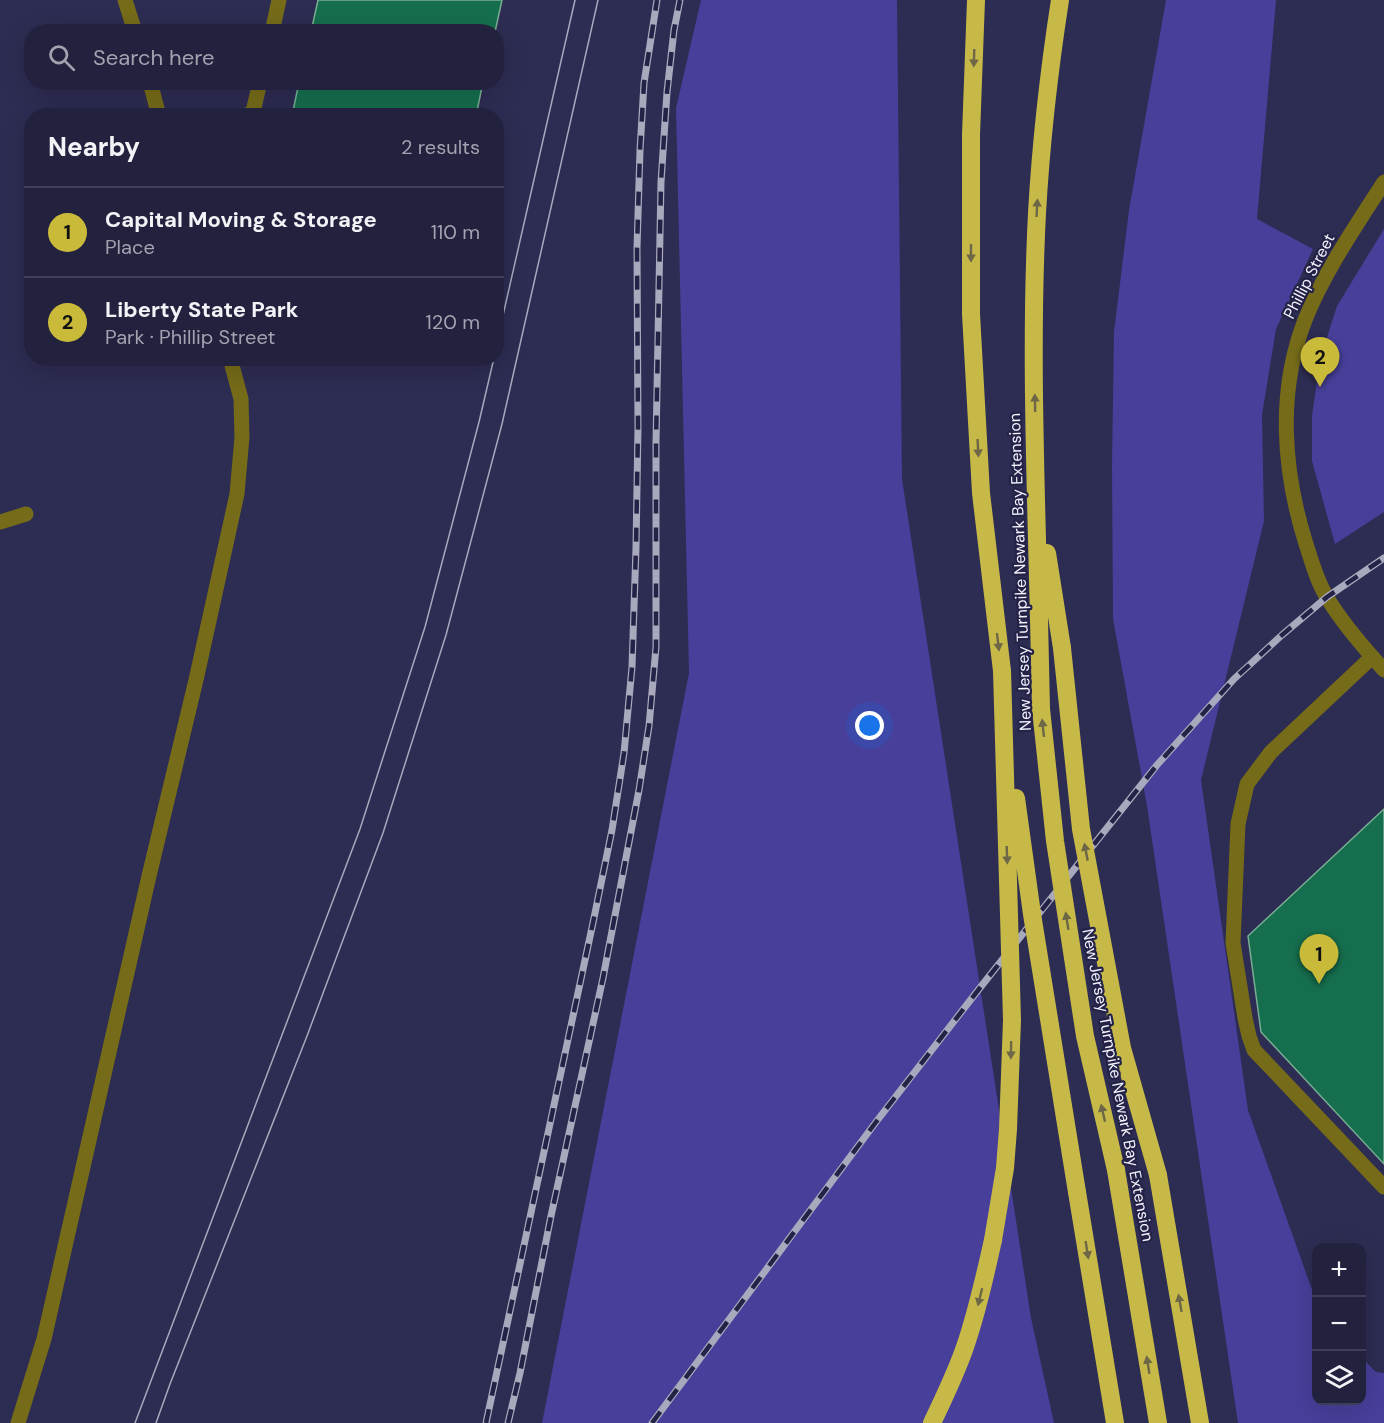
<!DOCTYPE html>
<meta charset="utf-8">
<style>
body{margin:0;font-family:"DM Sans",sans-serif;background:#2e2e49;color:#f1f3f6}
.controls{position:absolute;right:18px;bottom:18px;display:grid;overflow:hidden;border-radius:12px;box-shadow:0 6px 24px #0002}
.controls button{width:54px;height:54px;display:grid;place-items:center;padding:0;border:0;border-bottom:2px solid #3f3e58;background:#22213e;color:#f1f3f6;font:30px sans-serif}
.you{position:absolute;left:870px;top:726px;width:21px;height:21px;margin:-15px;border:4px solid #fff;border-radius:50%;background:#1a73e8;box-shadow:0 0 0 9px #1a73e833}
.badge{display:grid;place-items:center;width:39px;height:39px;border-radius:50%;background:#c9ba3a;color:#111;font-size:20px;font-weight:700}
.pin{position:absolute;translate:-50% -50px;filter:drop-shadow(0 2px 3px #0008)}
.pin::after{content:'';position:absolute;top:32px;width:21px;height:18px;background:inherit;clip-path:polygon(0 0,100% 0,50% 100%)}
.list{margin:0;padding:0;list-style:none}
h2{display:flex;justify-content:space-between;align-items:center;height:78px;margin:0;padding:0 24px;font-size:26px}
h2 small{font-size:20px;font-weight:400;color:#a2a3b0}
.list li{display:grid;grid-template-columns:39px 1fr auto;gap:18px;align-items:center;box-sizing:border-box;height:90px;padding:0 24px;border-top:2px solid #3f3e58}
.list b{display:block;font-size:22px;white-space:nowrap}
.list p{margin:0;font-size:20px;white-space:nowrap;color:#a2a3b0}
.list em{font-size:20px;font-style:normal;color:#a2a3b0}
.icon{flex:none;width:33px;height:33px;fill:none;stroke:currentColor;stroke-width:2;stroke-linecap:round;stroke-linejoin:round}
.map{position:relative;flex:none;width:1384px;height:1423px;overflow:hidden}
.search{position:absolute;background:#22213e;box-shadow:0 6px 24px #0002;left:24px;top:24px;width:480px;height:66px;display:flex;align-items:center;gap:15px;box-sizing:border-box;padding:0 21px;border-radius:24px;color:#a2a3b0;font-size:22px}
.panel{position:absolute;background:#22213e;box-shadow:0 6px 24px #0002;left:24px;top:108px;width:480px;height:258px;border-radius:24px}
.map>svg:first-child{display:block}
.green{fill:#473f9a}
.building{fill:#156e4d;stroke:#79ad93;stroke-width:1.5}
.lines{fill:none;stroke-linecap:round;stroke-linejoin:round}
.minor{stroke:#756b19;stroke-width:15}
.highway{stroke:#c6b948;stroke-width:18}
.tram{stroke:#a8a9bd;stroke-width:1.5}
.rail-casing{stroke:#a8a9bd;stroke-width:7}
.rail{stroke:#242247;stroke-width:4.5;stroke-dasharray:14;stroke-linecap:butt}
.highway-bridge{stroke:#c6b948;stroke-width:18}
.oneway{fill:#6d6647}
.labels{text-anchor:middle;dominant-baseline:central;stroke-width:4.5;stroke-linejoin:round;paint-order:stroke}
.street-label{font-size:16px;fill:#f2f3fd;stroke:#242247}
</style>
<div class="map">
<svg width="1384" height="1423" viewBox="0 0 1384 1423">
<rect width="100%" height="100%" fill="#2d2c52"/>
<path class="green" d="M701 0H897L902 479 1031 1318 1054 1423H542L689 673 676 108Z
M1166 0H1276L1257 219 1313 249 1276 329 1262 415 1264 521 1201 780 1248 1110 1316 1301V1400H1362V1358L1376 1372 1384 1373V1423H1238L1147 806 1113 619 1112 464 1114 332 1129 210Z
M1384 229V512L1335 544 1312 461V416L1320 359 1337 306Z"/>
<path class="building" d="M318 0H502L495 32H311Z
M299 82H483L476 116H292Z
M1384 809V1164L1261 1032 1248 936Z"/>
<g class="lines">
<path class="minor" d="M125 0 135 32
M272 32 279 0
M150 82 159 116
M245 116 253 112 260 82
M1384 182C1356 226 1324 272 1305 320 1277 392 1283 471 1306 544 1312 562 1317 582 1328 599 1343 624 1364 648 1384 670
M0 522 26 514
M1372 657 1271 752 1247 784 1238 824 1233 943 1245 1018 1249 1036 1254 1050 1384 1187
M18 1423 44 1339 149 876 196 680 237 494 242 437 241 399 230 358"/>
<path class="highway" d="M976 0 971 135V314L981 493 1002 671
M1047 553 1062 648
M1039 619C1036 484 1030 348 1037 213 1041 142 1049 71 1060 0
M1116 1170 1158 1423
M1158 1175 1200 1423
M1077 1192 1115 1423
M932 1423C944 1398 956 1373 965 1347 977 1312 985 1276 993 1240"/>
<path class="tram" d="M496 346 575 0
M135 1423 360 829 425 627 479 422 494 358
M156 1423 170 1384 307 1036 383 833 446 635 502 424 598 0"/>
<defs>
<path id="rail" d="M486 1423 594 918 612 830 624 753 632 667 636 548 638 427 637 248 640 150 644 83 657 0
M508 1423 520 1373 551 1216 603 978 639 790 649 726 656 647V443L661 182 667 92 674 30 680 0
M652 1423 876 1122 979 989 1157 765 1234 679 1282 635 1327 597 1384 558"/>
</defs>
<use href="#rail" class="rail-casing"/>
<use href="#rail" class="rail"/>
<path class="highway-bridge" d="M1039 619 1041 709 1055 841 1085 1036 1116 1170
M1062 648 1081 829 1122 1048 1158 1175
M1016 798 1032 914 1077 1192
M993 1240 1005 1168 1008 1129 1012 1020 1002 671"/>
</g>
<defs><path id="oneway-solid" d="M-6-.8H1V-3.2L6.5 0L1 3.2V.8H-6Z" transform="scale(1.5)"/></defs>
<g class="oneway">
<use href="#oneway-solid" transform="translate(974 58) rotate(92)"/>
<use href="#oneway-solid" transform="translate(1037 208) rotate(-87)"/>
<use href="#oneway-solid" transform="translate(971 253) rotate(90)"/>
<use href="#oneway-solid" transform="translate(1035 403) rotate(-91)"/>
<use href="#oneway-solid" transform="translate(978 448) rotate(87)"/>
<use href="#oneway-solid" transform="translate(998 642) rotate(83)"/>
<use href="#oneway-solid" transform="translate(1043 728) rotate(-96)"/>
<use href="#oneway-solid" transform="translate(1086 852) rotate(-101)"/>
<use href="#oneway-solid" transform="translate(1007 855) rotate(88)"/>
<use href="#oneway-solid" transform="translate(1067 921) rotate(-99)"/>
<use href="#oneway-solid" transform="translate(1011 1050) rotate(91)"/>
<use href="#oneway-solid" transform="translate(1103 1113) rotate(-103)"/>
<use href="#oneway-solid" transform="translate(1087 1250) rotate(81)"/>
<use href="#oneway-solid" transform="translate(980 1297) rotate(104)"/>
<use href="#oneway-solid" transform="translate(1180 1303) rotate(-100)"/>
<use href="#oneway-solid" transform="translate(1148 1365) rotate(-99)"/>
</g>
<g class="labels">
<g class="street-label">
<text transform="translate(1309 276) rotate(-63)">Phillip Street</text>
<text transform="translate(1020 572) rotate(-92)">New Jersey Turnpike Newark Bay Extension</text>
<text transform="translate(1118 1085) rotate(79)">New Jersey Turnpike Newark Bay Extension</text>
</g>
</g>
</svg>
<div class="controls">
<button>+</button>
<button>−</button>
<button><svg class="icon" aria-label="layers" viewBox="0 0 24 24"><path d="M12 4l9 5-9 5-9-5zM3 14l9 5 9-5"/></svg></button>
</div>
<div class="you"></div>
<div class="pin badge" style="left:1319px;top:984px">1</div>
<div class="pin badge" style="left:1320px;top:387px">2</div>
<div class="search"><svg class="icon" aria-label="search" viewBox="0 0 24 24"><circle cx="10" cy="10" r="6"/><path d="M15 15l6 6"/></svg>Search here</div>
<section class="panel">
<h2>Nearby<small>2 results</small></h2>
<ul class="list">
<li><span class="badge">1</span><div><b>Capital Moving &amp; Storage</b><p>Place</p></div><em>110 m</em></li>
<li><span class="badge">2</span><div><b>Liberty State Park</b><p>Park · Phillip Street</p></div><em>120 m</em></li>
</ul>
</section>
</div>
